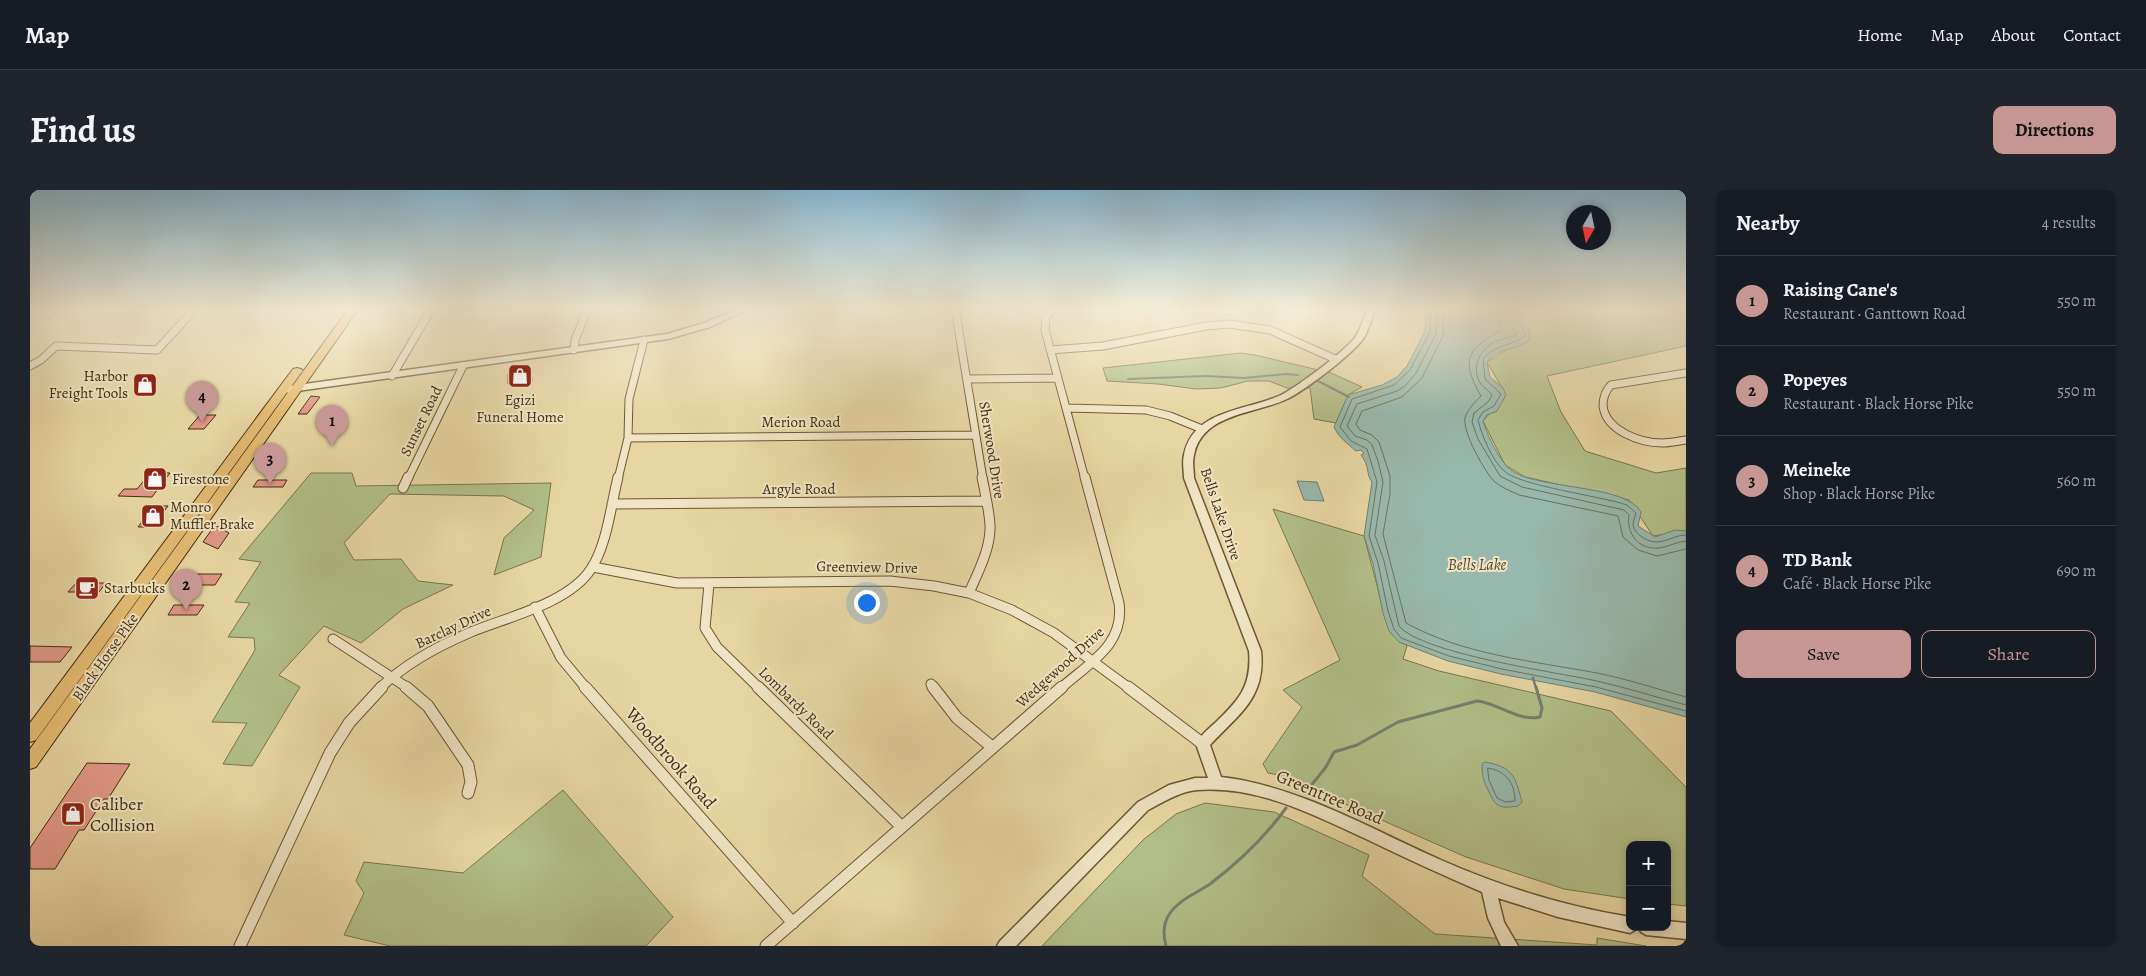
<!DOCTYPE html>
<meta charset="utf-8">
<style>
body{margin:0;font-family:Alegreya,serif;background:#20242c;color:#f1f3f6}
.controls{position:absolute;right:15px;bottom:15px;display:grid;overflow:hidden;border-radius:10px;box-shadow:0 2px 8px #0003}
.controls button{width:45px;height:45px;display:grid;place-items:center;padding:0;border:0;border-bottom:1px solid #363941;background:#171b24;color:#f1f3f6;font:25px sans-serif}
.compass{position:absolute;left:1536px;top:15px;width:45px;height:45px;border-radius:50%;background:#171b24;box-shadow:0 2px 8px #0003;rotate:189deg}
.you{position:absolute;left:836px;top:412px;width:18px;height:18px;margin:-12px;border:4px solid #fff;border-radius:50%;background:#1a73e8;box-shadow:0 0 0 8px #1a73e833}
.badge{display:grid;place-items:center;width:32px;height:32px;border-radius:50%;background:#c59692;color:#111;font-size:16px;font-weight:700}
.pin{position:absolute;translate:-50% -41px;filter:drop-shadow(0 1px 2px #0008)}
.pin::after{content:'';position:absolute;top:26px;width:18px;height:15px;background:inherit;clip-path:polygon(0 0,100% 0,50% 100%)}
.list{margin:0;padding:0;list-style:none}
h2{display:flex;justify-content:space-between;align-items:center;height:65px;margin:0;padding:0 20px;font-size:21px}
h2 small{font-size:16px;font-weight:400;color:#9ea1a6}
.list li{display:grid;grid-template-columns:32px 1fr auto;gap:15px;align-items:center;box-sizing:border-box;height:90px;padding:0 20px;border-top:1px solid #363941}
.list b{display:block;font-size:19px;white-space:nowrap}
.list p{margin:0;font-size:16px;white-space:nowrap;color:#9ea1a6}
.list em{font-size:16px;font-style:normal;color:#9ea1a6}
.actions{display:flex;gap:10px;padding:15px 20px}
.actions a{flex:1;padding:11px 0;border:1px solid #c59692;border-radius:10px;text-align:center;font-size:18px;color:#c59692}
.actions .main{background:#c59692;color:#111}
.map{position:relative;flex:none;width:1656px;height:756px;overflow:hidden;border-radius:10px}
header{display:flex;align-items:center;gap:30px;box-sizing:border-box;height:70px;padding:0 25px;background:#171b24;border-bottom:1px solid #363941}
header strong{font-size:24px}
nav{display:flex;gap:28px;margin-inline-start:auto;font-size:18px}
.intro{display:flex;align-items:center;justify-content:space-between;box-sizing:border-box;height:120px;padding:0 30px}
h1{margin:0;font-size:35px}
.button{padding:12px 22px;border-radius:10px;background:#c59692;color:#111;font-size:18px;font-weight:700}
main{display:flex;gap:30px;padding:0 30px}
aside{flex:1;background:#171b24;border-radius:10px;box-shadow:0 2px 8px #0003}
.map>svg:first-child{display:block}
.green{fill:#b2be88;stroke:#7a764c}
.water{fill:#97b8ac;stroke:#75806d}
.lines{fill:none;stroke-linecap:round;stroke-linejoin:round}
.shore{stroke:#6d725e;stroke-width:1}
.stream-far2{stroke:#75806d;stroke-width:2}
.stream-far1{stroke:#75806d;stroke-width:2.5}
.stream{stroke:#75806d;stroke-width:3}
.building{fill:#e19887;stroke:#432d0f}
.minor-far2-casing{stroke:#6c5734;stroke-width:9}
.minor-far1-casing{stroke:#6c5734;stroke-width:11}
.minor-casing{stroke:#6c5734;stroke-width:13}
.tertiary-casing{stroke:#6c5734;stroke-width:3}
.trunk-casing{stroke:#432d0f;stroke-width:2}
.minor-far2{stroke:#efe4c3;stroke-width:7}
.minor-far1{stroke:#efe4c3;stroke-width:9}
.minor{stroke:#efe4c3;stroke-width:11}
.tertiary{fill:#efe4c3;fill-rule:evenodd}
.trunk{fill:#e4bb72;fill-rule:evenodd}
.labels{text-anchor:middle;dominant-baseline:central;stroke-width:4;stroke-linejoin:round;paint-order:stroke}
.poi-label{font-size:15px;fill:#432d0f;stroke:#efe4c3;text-anchor:start}
.street-label{font-size:15px;fill:#432d0f;stroke:#efe4c3}
.water-label{font-size:16px;font-style:italic;fill:#54492e;stroke:#efe4c3}
.near-street-label{font-size:18px;fill:#432d0f;stroke:#efe4c3}
.near-poi-label{font-size:18px;fill:#432d0f;stroke:#efe4c3;text-anchor:start}
</style>
<header>
<strong>Map</strong>
<nav><a>Home</a><a>Map</a><a>About</a><a>Contact</a></nav>
</header>
<div class="intro"><h1>Find us</h1><a class="button">Directions</a></div>
<main>
<div class="map">
<svg width="1656" height="756" viewBox="0 0 1656 756">
<rect width="100%" height="100%" fill="#e7d6a3"/>
<filter id="stains"><feTurbulence type="fractalNoise" baseFrequency=".004" numOctaves="4"/><feColorMatrix values="0 0 0 0 .2 0 0 0 0 .09 0 0 0 0 .02 0 0 0 .5 -.17"/></filter>
<radialGradient id="worn" r=".72"><stop offset=".6" stop-color="#630" stop-opacity="0"/><stop offset="1" stop-color="#630" stop-opacity=".3"/></radialGradient>
<path class="green" d="M1488 118H1656V156L1517 186 1531 222 1555 261 1626 283 1656 278V341L1623 346 1599 310 1495 287 1475 275 1453 231 1476 205 1457 172 1500 145 1485 121Z
M1211 163 1225 165 1301 183 1332 197 1318 205 1306 233 1284 229 1280 198H1257L1239 191H1218L1191 198 1166 199 1128 194 1077 191 1073 178Z
M281 283H322L326 296 521 293 511 367 464 385 474 348 504 320 474 306 360 304 314 353 324 370 371 369 388 391 423 395 373 419 331 453 294 436 249 485 270 497 222 576 193 574 217 533 182 532 225 460 224 448 198 447 220 413 205 412 231 372 209 369Z
M1243 319 1334 346 1359 441 1377 456 1373 469 1409 481 1581 521 1656 597V716L1637 714V655H1600V709L1534 699 1436 667 1249 585 1238 583 1233 574 1272 517 1253 500 1310 470Z
M533 600 643 727 616 756H360L314 745 334 703 326 691 334 672 433 683Z
M1175 613 1244 622 1339 665 1332 686 1405 744 1567 755V748L1616 756H1012L1113 650 1146 624Z"/>
<path class="water" d="M1396 118H1488L1485 120 1487 126 1499 138 1500 150C1486 161 1467 157 1457 172L1460 187 1473 198 1476 205 1467 221 1457 225 1453 231C1456 243 1471 274 1482 281 1511 300 1595 294 1611 322L1608 336 1625 347 1645 340 1656 341V527L1565 502 1471 484 1418 471 1369 452 1359 441 1353 423 1343 374 1334 346 1342 292C1336 285 1340 276 1331 265L1334 263 1331 260 1326 261C1318 254 1308 247 1304 237L1318 205 1352 195 1367 187 1377 176 1395 141Z
M1267 291 1287 292 1294 311 1274 310Z
M1455 572C1483 577 1485 586 1492 612L1488 616C1468 619 1466 617 1458 600 1453 590 1452 585 1452 574Z"/>
<g class="lines">
<path class="shore" d="M1400 118V142L1380 180 1364 195 1322 209 1310 237 1321 251 1337 259 1347 292 1339 346 1348 373 1358 421 1364 439 1371 448 1419 466 1472 479 1566 497 1656 521
M1407 118 1406 144 1386 183 1375 196 1367 201 1327 214 1317 236 1325 246 1337 250 1342 255 1348 271 1353 292 1345 345 1354 371 1369 436C1393 464 1526 482 1567 491 1597 498 1626 507 1656 515
M1414 118 1413 146 1392 188 1372 207 1332 221 1326 234 1330 240 1342 245 1349 252 1360 286V304L1353 344 1376 433C1434 465 1503 471 1567 483 1597 489 1627 499 1656 507
M1466 118 1467 129 1472 140C1437 159 1430 170 1451 206 1445 212 1437 220 1435 228 1432 241 1455 283 1465 292 1472 298 1481 301 1489 305L1588 326 1593 347 1608 360 1627 366 1656 359
M1474 118 1476 130 1488 144C1481 148 1473 148 1466 151 1450 159 1440 178 1451 194 1454 198 1459 201 1462 205L1458 212 1444 223 1442 232 1448 249 1470 286 1492 297 1594 320 1599 325C1596 344 1609 360 1629 358 1638 357 1646 352 1656 351
M1480 118C1482 130 1493 134 1495 146 1482 156 1464 155 1453 169L1455 189 1471 204 1464 216 1453 222 1448 230C1452 246 1462 270 1474 281 1490 296 1571 306 1597 315L1606 323C1605 327 1603 331 1603 335 1604 345 1620 353 1628 352 1638 351 1646 345 1656 345
M1458 578C1476 581 1485 593 1485 611L1475 612 1467 608 1459 590Z"/>
<path class="stream-far2" d="M1098 189 1176 186 1214 188 1256 184 1268 185
M1288 191 1319 207"/>
<path class="stream-far1" d="M1503 488 1506 498"/>
<path class="stream" d="M1275 603 1296 577 1304 562 1327 555 1368 532 1447 511C1468 513 1489 532 1510 527L1512 518 1506 497
M1136 756C1133 745 1133 733 1140 723 1150 709 1167 703 1180 694 1209 672 1235 647 1256 618"/>
</g>
<path class="building" d="M494 180H501L502 191 478 194V184Z
M281 206 290 207 277 224H268Z
M170 225H186L174 239H158Z
M121 282 140 283 122 307 88 306 94 299H107Z
M228 290H257L253 297H223Z
M124 316H138L122 337H108Z
M185 335 199 343 188 359 173 352Z
M165 384H192L185 395H157Z
M46 393H76L69 402H38Z
M144 415H174L167 425H138Z
M0 456 42 457 30 472H0Z
M57 573 100 574 78 609H74L54 640H49L25 679H0V658Z"/>
<g class="lines">
<defs>
<path id="minor-far2" d="M925 118 953 289
M1024 118 1016 126 1015 140 1055 289
M17 124 24 118
M544 160 545 150 558 118
M1020 160 1073 156 1176 136 1199 134 1240 140 1305 169
M0 176 11 170 26 156 127 160 166 118
M1656 183 1581 195C1575 201 1573 208 1573 216 1576 241 1611 253 1632 253 1640 253 1648 251 1656 250
M362 186 402 118
M937 189 1027 188
M1036 218 1116 220 1140 226 1172 239
M598 248 945 245
M378 289 433 176
M588 289 598 248 599 209 614 150"/>
<path id="minor-far1" d="M373 298 378 287
M582 314 956 311
M563 377 647 393 860 391 904 396 939 403 982 420 1024 443 1099 498
M679 394 675 438 687 457 729 498
M939 403C948 382 961 358 960 335 959 319 955 303 952 287
M505 417 531 468 556 498
M303 449 378 498
M901 494 904 498
M350 498C376 473 408 456 441 442 478 427 539 413 561 379 577 355 581 315 588 287
M1031 498C1059 473 1095 455 1089 413L1055 287"/>
<path id="minor" d="M376 497 398 516 438 575 441 592 438 603
M555 497 763 733
M728 497 871 636
M903 497 927 528 962 557
M1098 497 1173 554
M210 756 300 563 319 533 352 497
M736 756 1032 497"/>
<path id="tertiary" d="M710 118H721L680 137 638 149 253 203 248 200 253 197 637 144 674 133Z
M1338 118H1346C1342 127 1339 138 1335 146 1326 162 1274 201 1257 209 1226 224 1172 223 1164 265 1162 272 1164 281 1164 288L1231 461C1236 508 1209 524 1180 555L1191 587C1266 595 1343 640 1411 670 1472 697 1534 716 1600 727V737H1607L1605 740 1600 743 1528 727 1468 708 1474 732 1488 756H1471L1458 728 1452 702C1412 685 1373 667 1334 648 1282 624 1226 595 1167 600 1149 602 1133 612 1118 620L986 756H967L970 751 1108 612 1139 595 1165 588H1178L1166 554C1170 546 1178 539 1185 533 1209 510 1222 496 1219 461L1154 288C1154 281 1152 272 1154 265 1163 219 1217 221 1251 205 1267 197 1317 160 1326 146 1331 138 1334 127 1338 118Z
M1637 731 1656 733V749L1616 745 1611 742 1608 737H1637Z"/>
<path id="trunk" d="M319 118H329L6 577 0 579V559Z
M267 178 271 179 273 181 271 183 6 550 0 552V533L263 179Z"/>
</defs>
<use href="#minor-far2" class="minor-far2-casing"/>
<use href="#minor-far1" class="minor-far1-casing"/>
<use href="#minor" class="minor-casing"/>
<use href="#tertiary" class="tertiary-casing"/>
<use href="#trunk" class="trunk-casing"/>
<use href="#minor-far2" class="minor-far2"/>
<use href="#minor-far1" class="minor-far1"/>
<use href="#minor" class="minor"/>
<use href="#tertiary" class="tertiary"/>
<use href="#trunk" class="trunk"/>
</g>
<linearGradient id="sky" x2="0" y2="1"><stop stop-color="#87b6d0"/><stop offset="0.53" stop-color="#f4edd6"/><stop offset="1" stop-color="#f4edd6" stop-opacity="0"/></linearGradient>
<rect width="1656" height="224" fill="url(#sky)"/>
<defs>
<symbol id="shop-square" viewBox="-11 -11 22 22"><rect x="-9" y="-9" width="18" height="18" rx="4" fill="#8f2418" stroke="#efe4c3"/><path d="M-5-2.5h2.3a2.7 3.5 0 0 1 5.4 0H5L5.5 6h-11ZM-1.5-2.5h3a1.5 2.3 0 0 0-3 0Z" fill="#fff"/></symbol>
<symbol id="cafe-square" viewBox="-11 -11 22 22"><rect x="-9" y="-9" width="18" height="18" rx="4" fill="#8f2418" stroke="#efe4c3"/><path d="M-5.5-4.5H6V0H3Q3 3.5 0 3.5H-2.5Q-5.5 3.5-5.5 0ZM3-3.2v2h1.7v-2ZM-6 4.5H4V6H-6Z" fill="#fff"/></symbol>
</defs>
<g fill-rule="evenodd">
<use href="#shop-square" x="476" y="172" width="28" height="28"/>
<use href="#shop-square" x="101" y="181" width="28" height="28"/>
<use href="#shop-square" x="111" y="275" width="28" height="28"/>
<use href="#shop-square" x="109" y="312" width="28" height="28"/>
<use href="#cafe-square" x="43" y="384" width="28" height="28"/>
<use href="#shop-square" x="29" y="610" width="28" height="28"/>
</g>
<g class="labels">
<g class="poi-label">
<text x="98" y="186" text-anchor="end">Harbor<tspan x="98" dy="17">Freight Tools</tspan></text>
<text x="490" y="210" text-anchor="middle">Egizi<tspan x="490" dy="17">Funeral Home</tspan></text>
<text x="142" y="289">Firestone</text>
<text x="140" y="317">Monro<tspan x="140" dy="17">Muffler Brake</tspan></text>
<text x="74" y="398">Starbucks</text>
</g>
<g class="street-label">
<text transform="translate(391 231) rotate(-64)">Sunset Road</text>
<text x="771" y="232">Merion Road</text>
<text transform="translate(962 260) rotate(81)">Sherwood Drive</text>
<text x="769" y="299">Argyle Road</text>
<text transform="translate(1191 324) rotate(71)">Bells Lake Drive</text>
<text transform="translate(837 377) rotate(1)">Greenview Drive</text>
<text transform="translate(423 437) rotate(-25)">Barclay Drive</text>
<text transform="translate(75 467) rotate(-55)">Black Horse Pike</text>
<text transform="translate(1030 477) rotate(-42)">Wedgewood Drive</text>
<text transform="translate(766 513) rotate(44)">Lombardy Road</text>
</g>
<g class="water-label">
<text x="1447" y="375">Bells Lake</text>
</g>
<g class="near-street-label">
<text transform="translate(641 568) rotate(49)">Woodbrook Road</text>
<text transform="translate(1300 607) rotate(23)">Greentree Road</text>
</g>
<g class="near-poi-label">
<text x="60" y="614">Caliber<tspan x="60" dy="21">Collision</tspan></text>
</g>
</g>
<rect width="100%" height="100%" filter="url(#stains)"/>
<rect width="100%" height="100%" fill="url(#worn)"/>
</svg>
<div class="controls">
<button>+</button>
<button>−</button>
</div>
<svg class="compass" viewBox="-18 -18 36 36"><path d="M0-13l5 13h-10z" fill="#e53935"/><path d="M0 13l5-13h-10z" fill="#9ea1a6"/></svg>
<div class="you"></div>
<div class="pin badge" style="left:302px;top:256px">1</div>
<div class="pin badge" style="left:156px;top:420px">2</div>
<div class="pin badge" style="left:240px;top:294px">3</div>
<div class="pin badge" style="left:172px;top:232px">4</div>
</div>
<aside>
<h2>Nearby<small>4 results</small></h2>
<ul class="list">
<li><span class="badge">1</span><div><b>Raising Cane's</b><p>Restaurant · Ganttown Road</p></div><em>550 m</em></li>
<li><span class="badge">2</span><div><b>Popeyes</b><p>Restaurant · Black Horse Pike</p></div><em>550 m</em></li>
<li><span class="badge">3</span><div><b>Meineke</b><p>Shop · Black Horse Pike</p></div><em>560 m</em></li>
<li><span class="badge">4</span><div><b>TD Bank</b><p>Café · Black Horse Pike</p></div><em>690 m</em></li>
</ul>
<div class="actions"><a class="main">Save</a><a>Share</a></div>
</aside>
</main>
